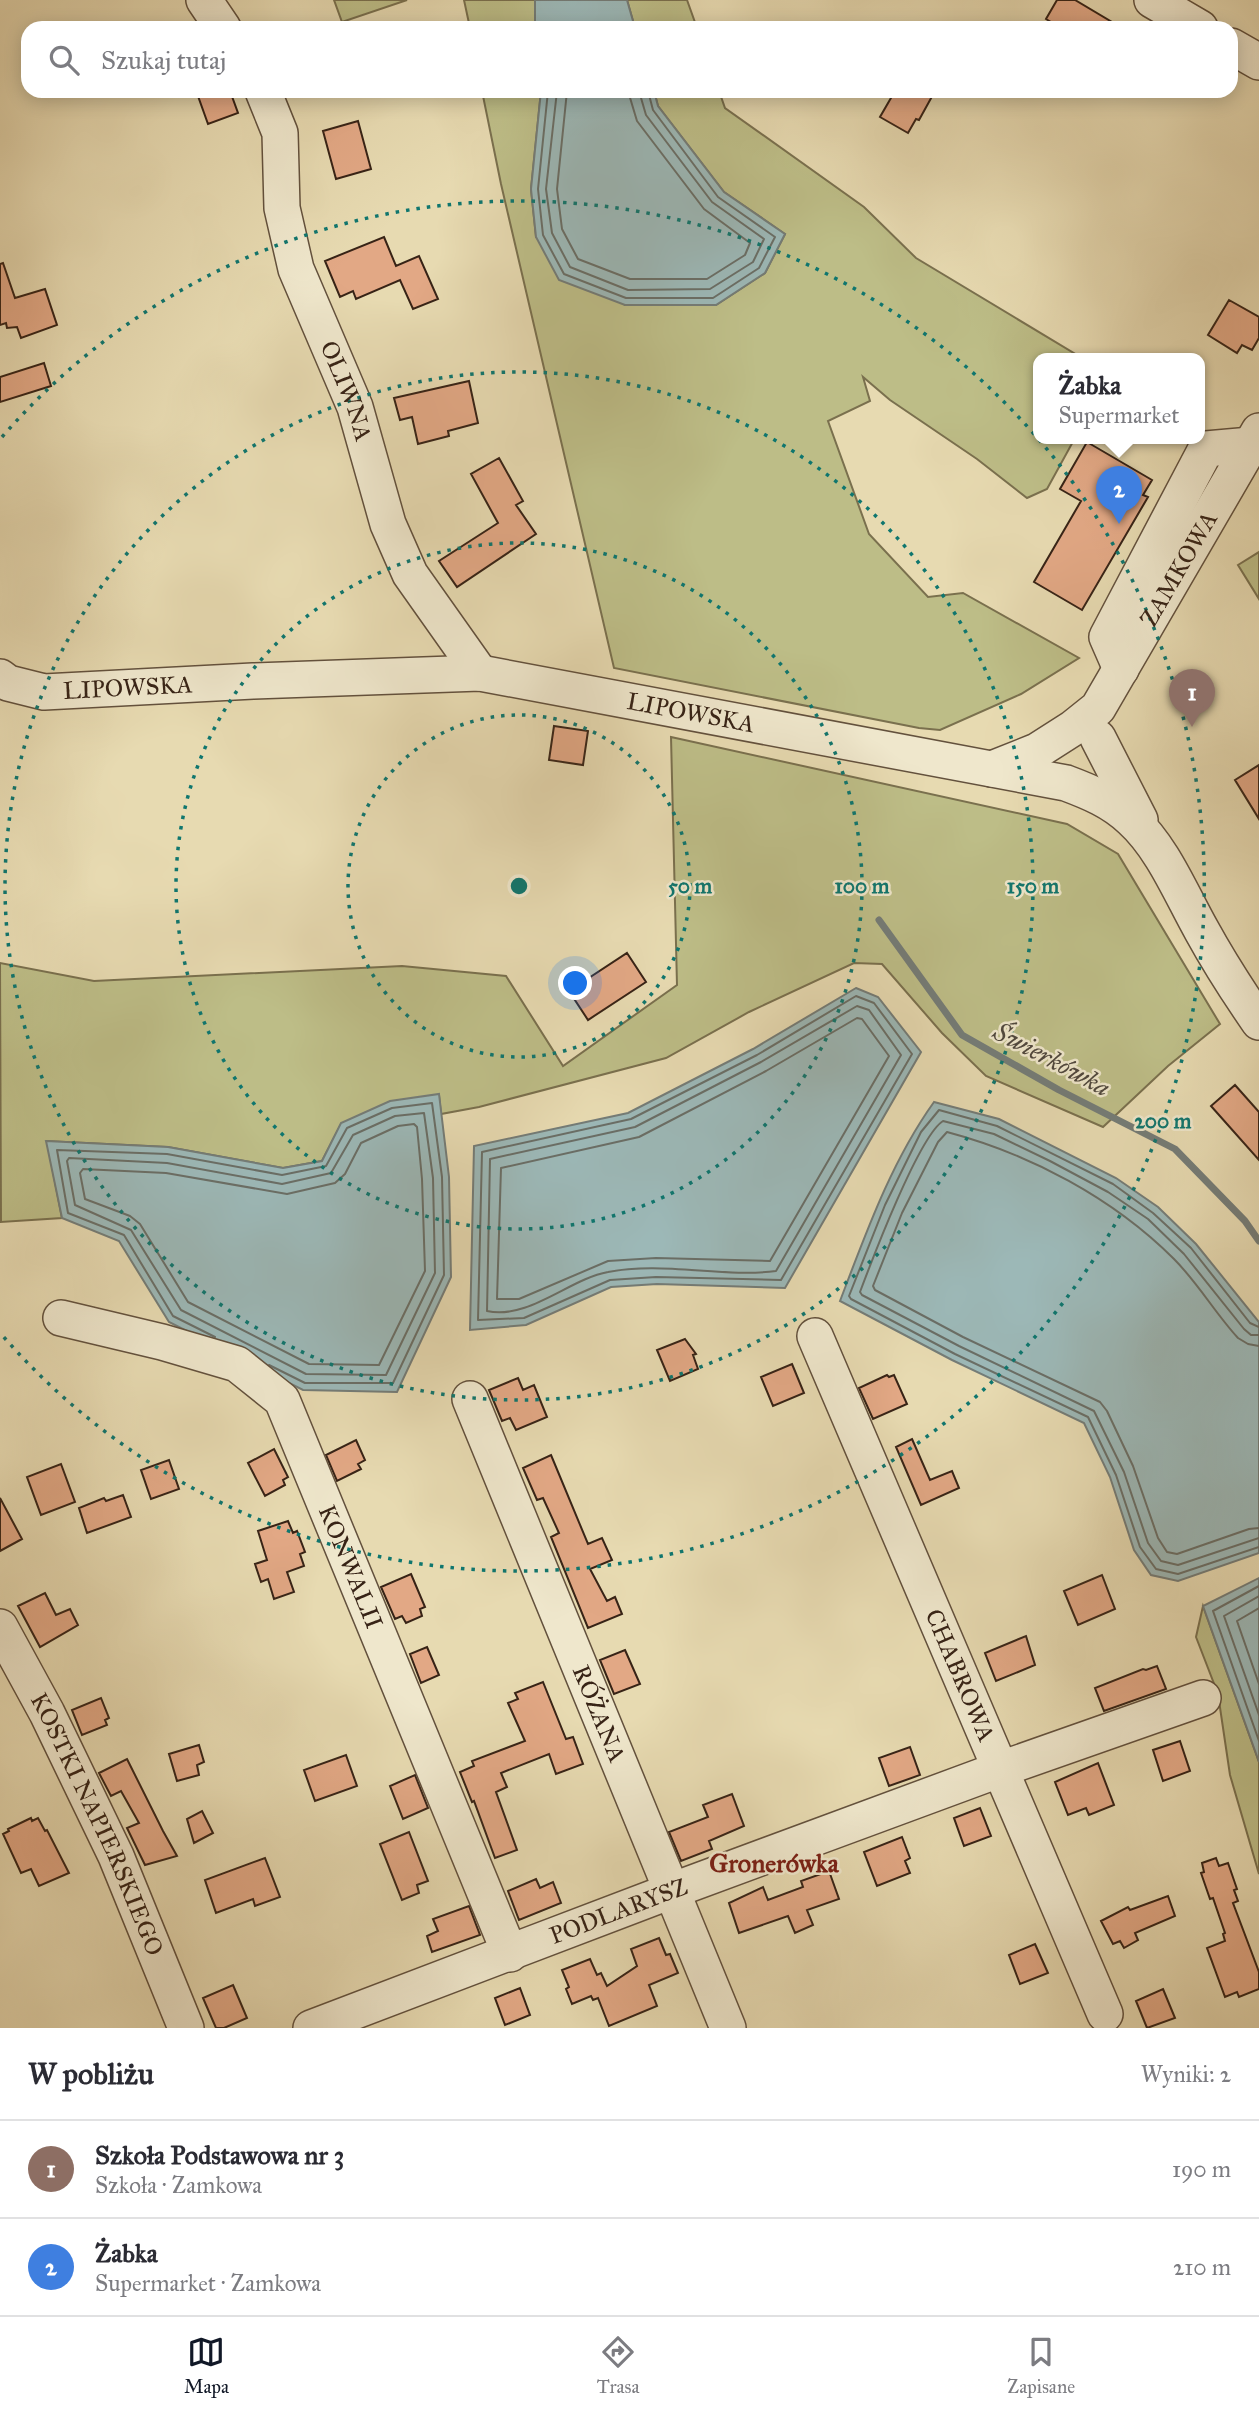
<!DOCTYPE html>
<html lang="pl">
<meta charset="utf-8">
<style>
body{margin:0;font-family:"IM FELL Great Primer",serif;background:#f2f2f3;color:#2b2b33}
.you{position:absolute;left:576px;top:984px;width:24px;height:24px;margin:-18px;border:5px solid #fff;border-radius:50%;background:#1a73e8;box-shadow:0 0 0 10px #1a73e833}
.badge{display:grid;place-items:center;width:46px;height:46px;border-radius:50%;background:#111827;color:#fff;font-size:23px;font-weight:700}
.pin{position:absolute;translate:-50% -58px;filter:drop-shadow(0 2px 4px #0008)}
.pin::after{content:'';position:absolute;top:37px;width:24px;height:21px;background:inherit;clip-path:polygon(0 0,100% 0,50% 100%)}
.popup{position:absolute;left:1033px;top:353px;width:172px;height:91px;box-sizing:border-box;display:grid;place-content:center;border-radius:14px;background:#fff;filter:drop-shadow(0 2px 5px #0005);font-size:23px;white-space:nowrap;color:#7c7c81}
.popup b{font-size:26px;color:#2b2b33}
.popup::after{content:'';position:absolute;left:50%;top:100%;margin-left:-14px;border:14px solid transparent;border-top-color:#fff}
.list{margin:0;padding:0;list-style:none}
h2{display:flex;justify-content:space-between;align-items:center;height:91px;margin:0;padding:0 28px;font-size:30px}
h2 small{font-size:23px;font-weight:400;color:#7c7c81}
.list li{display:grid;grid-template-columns:46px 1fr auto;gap:21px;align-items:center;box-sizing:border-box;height:98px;padding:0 28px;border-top:2px solid #e1e1e2}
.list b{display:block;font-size:26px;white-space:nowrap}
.list p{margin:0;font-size:23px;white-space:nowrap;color:#7c7c81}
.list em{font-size:23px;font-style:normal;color:#7c7c81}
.icon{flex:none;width:38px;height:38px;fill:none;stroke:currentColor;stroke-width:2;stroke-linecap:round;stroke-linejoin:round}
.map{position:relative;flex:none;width:1259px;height:2028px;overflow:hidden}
.search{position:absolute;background:#fff;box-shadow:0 4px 18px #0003;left:21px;right:21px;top:21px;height:77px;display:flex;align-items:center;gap:18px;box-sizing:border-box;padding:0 24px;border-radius:21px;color:#7c7c81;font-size:26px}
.sheet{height:287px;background:#fff}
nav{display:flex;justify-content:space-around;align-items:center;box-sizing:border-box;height:98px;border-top:2px solid #e1e1e2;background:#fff;font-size:19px;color:#7c7c81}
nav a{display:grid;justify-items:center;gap:4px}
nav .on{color:#111827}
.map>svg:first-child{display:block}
.green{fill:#bdbd87;stroke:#7a704e;stroke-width:2}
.water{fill:#9cb8b7;stroke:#747c77;stroke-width:2}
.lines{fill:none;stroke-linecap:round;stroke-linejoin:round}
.shore{stroke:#6a6e66;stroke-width:2}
.stream{stroke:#747c77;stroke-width:7}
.building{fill:#e2a885;stroke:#372316;stroke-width:2}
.minor-casing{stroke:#63513d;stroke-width:38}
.minor{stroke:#efe7cc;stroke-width:35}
.ring{fill:none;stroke:#0f766e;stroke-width:3.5;stroke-dasharray:3.5 7}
.labels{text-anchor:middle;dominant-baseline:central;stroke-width:5;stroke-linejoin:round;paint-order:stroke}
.street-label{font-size:24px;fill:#372316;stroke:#efe7cc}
.water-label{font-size:26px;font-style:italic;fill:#50483e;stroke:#efe7cc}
.neighbourhood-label{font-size:26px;font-weight:bold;fill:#7a1f14;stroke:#efe7cc}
.centre{fill:#0f766e;stroke:#efe7cc;stroke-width:3.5}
.ring-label{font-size:21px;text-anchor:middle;font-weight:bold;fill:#0f766e;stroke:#efe7cc;stroke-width:5;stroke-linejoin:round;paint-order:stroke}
</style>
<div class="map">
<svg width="1259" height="2028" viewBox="0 0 1259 2028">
<rect width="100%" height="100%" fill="#e7dab1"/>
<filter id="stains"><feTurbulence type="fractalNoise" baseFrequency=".00286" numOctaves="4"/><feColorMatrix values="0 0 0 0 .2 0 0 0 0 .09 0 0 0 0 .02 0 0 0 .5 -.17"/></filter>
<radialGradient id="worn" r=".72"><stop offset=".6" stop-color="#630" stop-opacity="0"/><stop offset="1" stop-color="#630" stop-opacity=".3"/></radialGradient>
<path class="green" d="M334 0H407L342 22Z
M464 0H535V28H470Z
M627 0H687L697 28H635Z
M482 91H541L531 189 536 237 625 305H716L765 273 785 234 724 192 658 106 654 91H719L725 108 864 207 916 258 1082 358H1038V438H1075L1047 489 1027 498 977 459 890 400 863 377 870 401 828 421 869 534 928 597 963 593 1079 658 1021 694 940 730 919 728 614 668 501 184Z
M1259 552V599L1238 565Z
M671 737 1067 824 1118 854 1220 1024 1168 1066 1103 1127 986 1076 942 1033 882 964 854 963 749 1012 666 1058 479 1107 441 1114 439 1095 341 1124 322 1161 283 1168 168 1147 47 1141 62 1218 1 1222 0 963 94 981 402 966 506 976 563 1066 677 985Z
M1203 1606 1259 1762V1874L1230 1775 1218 1694 1196 1637Z"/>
<path class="water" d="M535 0H627L635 28H535Z
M541 91H654L658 106 724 192 785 234 765 273 716 305H625L559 280 536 237 531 189Z
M856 988 878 997 921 1052 785 1288 657 1284 611 1287 526 1325 470 1330 474 1146 628 1113 753 1049Z
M439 1094 449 1177 451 1277 397 1392 303 1390 169 1322 119 1241 62 1218 46 1141 168 1147 283 1168 322 1161 341 1123 390 1101Z
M934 1102 999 1119 1116 1178 1158 1207 1196 1244 1259 1322V1553L1178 1581 1151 1575 1134 1550 1110 1477 1084 1423 952 1360 840 1301C866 1233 891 1162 934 1102Z
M1259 1578V1762L1203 1606Z"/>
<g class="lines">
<path class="shore" d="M548 91 538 189 543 235 564 274 626 298H713L759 268 775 237 718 197 653 110 648 91
M557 91 546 189 552 233 570 267 628 290 710 289 753 262 764 239 712 202 646 115 639 91
M567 91 557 189 562 229 578 259 630 279H707L745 255 750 243 704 209 637 121 628 91
M856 996 874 1003 912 1054 781 1280 656 1277 610 1280 524 1318 478 1320 482 1152 631 1119 757 1055Z
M857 1006 869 1010 901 1055 776 1271C723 1278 662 1261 608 1272 569 1279 529 1320 487 1311L490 1159 635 1127 761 1062Z
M857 1018 862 1019 889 1056 770 1261 656 1258 608 1261 519 1299H497L501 1168 639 1137 766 1071Z
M424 1113 433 1178 435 1273 386 1375 306 1374 181 1310 131 1230 75 1205 67 1161 69 1158 167 1163 282 1184 331 1173 353 1135 395 1116Z
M414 1124 417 1127 422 1179 425 1271 379 1365 309 1364 188 1302 140 1224 130 1216 85 1199 80 1173 83 1169 166 1173 287 1194 335 1183 345 1174 361 1143 398 1126Z
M1259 1327 1250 1323 1191 1248 1153 1213 1113 1184 997 1126 939 1110 921 1132 885 1205 849 1296 851 1299 955 1354 1088 1417 1116 1475 1140 1547 1156 1569 1178 1574 1259 1547
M1259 1335H1251L1244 1329 1184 1254 1148 1219 1108 1192 1050 1161 994 1134 943 1121C919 1136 872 1260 860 1292L862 1295 959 1346 1094 1411 1124 1472 1148 1543 1161 1561 1178 1565 1259 1538
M215 1337 173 1316 124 1235 68 1213 57 1150 167 1154 282 1175 326 1166 347 1128 392 1108 432 1103 442 1177 444 1275 393 1383H305L269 1365
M1259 1346 1248 1344 1238 1338C1215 1313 1198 1283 1174 1259 1113 1198 1030 1154 947 1132L938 1142 902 1213 873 1286 875 1290 963 1337 1100 1402 1107 1411 1133 1466 1158 1538 1167 1552 1177 1554 1249 1529 1259 1528
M1259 1586 1213 1611 1259 1741
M1259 1596 1224 1616 1259 1715
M1259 1608 1237 1621 1259 1684"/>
<path class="stream" d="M879 920 962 1035 1059 1090 1175 1149 1245 1221 1259 1241"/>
</g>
<path class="building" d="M1057 0H1075L1122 28H1061L1046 19Z
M210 91H230L238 113 208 124 198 96Z
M895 91H935L919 120 916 119 908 133 880 117Z
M358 121 371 169 336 179 323 131Z
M384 237 396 266 419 256 438 299 413 309 400 280 356 299 353 291 340 297 325 261Z
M3 263 15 298 45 289 57 325 21 338 17 327 7 328 6 323 0 325V264Z
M1229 300 1259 317V338L1252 350 1242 345 1237 353 1208 335Z
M44 363 51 386 0 402V377Z
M469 381 478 423 448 431 449 436 418 444 412 417 400 420 394 398Z
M1087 442 1152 480 1143 495 1148 497 1082 610 1034 582 1081 501 1060 489Z
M499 458 523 501 516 505 536 534 457 587 439 561 498 523 471 474Z
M554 726 588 731 583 765 549 760Z
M1259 765V819L1235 780Z
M627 953 646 982 588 1020 569 991Z
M1235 1085 1259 1112V1160L1211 1106Z
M685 1339 696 1354 693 1355 698 1369 670 1381 657 1350Z
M792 1364 804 1393 773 1406 761 1377Z
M887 1375 889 1377 894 1375 907 1404 873 1419 859 1388Z
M518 1378 523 1390 534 1385 547 1417 516 1430 510 1418 502 1421 489 1390Z
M912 1439 930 1480 952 1471 959 1488 921 1505 896 1447Z
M356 1440 365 1460 358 1464 361 1469 337 1481 326 1455Z
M274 1449 288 1477 283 1480 285 1485 265 1496 248 1463Z
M551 1455 588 1544 602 1538 612 1560 590 1569 607 1601 615 1597 622 1614 588 1628 551 1537 559 1533 543 1498 537 1500 523 1468Z
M169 1460 179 1489 151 1499 141 1470Z
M61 1464 75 1502 41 1515 27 1477Z
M123 1495 131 1517 87 1533 79 1508 104 1498 106 1501Z
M0 1498 22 1539 0 1551Z
M288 1521 293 1533 297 1531 305 1552 300 1554 304 1566 287 1572 294 1592 274 1599 268 1579 261 1582 255 1564 267 1560 258 1531Z
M411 1574 425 1607 420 1609 422 1616 406 1623 402 1616 395 1619 381 1587Z
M1102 1575 1115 1609 1078 1625 1064 1591Z
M45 1593 56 1615 70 1609 78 1625 40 1647 18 1606Z
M1026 1636 1035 1665 996 1681 985 1653Z
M427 1647 439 1675 421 1683 410 1654Z
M625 1650 640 1684 614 1694 600 1660Z
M1157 1666 1166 1689 1104 1711 1095 1688 1143 1669 1146 1670Z
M543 1682 566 1739 573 1737 583 1764 556 1774 549 1754 501 1773 507 1787 496 1792 517 1850 495 1858 474 1801 472 1802 460 1772 474 1766 472 1761 525 1741 508 1703 518 1699 515 1693Z
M101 1698 109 1718 105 1720 107 1725 82 1735 72 1710Z
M1180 1741 1190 1771 1163 1781 1153 1750Z
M199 1745 204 1762 197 1765 199 1775 177 1781 169 1754Z
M910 1747 920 1775 889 1786 879 1758Z
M346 1755 357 1786 315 1801 304 1770Z
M127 1759 163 1831 177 1856 145 1865 127 1828 139 1823 121 1791 111 1796 99 1773Z
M1098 1763 1114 1805 1089 1815 1086 1808 1068 1815 1055 1782Z
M415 1775 428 1808 403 1819 390 1786Z
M732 1794 744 1826 709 1841 712 1849 681 1861 669 1832 708 1817 703 1805Z
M980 1808 991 1836 964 1846 954 1818Z
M202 1811 213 1833 194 1843 187 1819Z
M31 1818 32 1821 38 1818 45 1831 47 1830 69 1873 39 1886 31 1869 21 1873 3 1834 9 1831 8 1829Z
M409 1832 428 1881 417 1885 419 1893 402 1900 380 1844Z
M902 1837 910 1858 905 1861 910 1873 877 1886 864 1852Z
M265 1858 280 1897 255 1906 253 1899 216 1913 205 1880Z
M1216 1858 1219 1866 1228 1863 1237 1889 1234 1890 1238 1901 1233 1903 1259 1972V1989L1239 1997 1237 1992 1225 1997 1207 1948 1225 1941 1223 1934 1225 1933 1213 1898 1210 1899 1201 1873 1204 1872 1202 1863Z
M829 1871 839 1899 807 1910 813 1925 795 1933 788 1916 739 1933 729 1903 763 1887 768 1900 803 1887 801 1881Z
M536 1879 540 1888 553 1882 561 1903 519 1920 508 1891Z
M1168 1896 1175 1916 1135 1933 1138 1940 1124 1948 1120 1941 1113 1944 1101 1921 1128 1907 1130 1910Z
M469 1906 480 1935 432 1952 427 1936 438 1931 433 1919Z
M659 1938 666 1955 670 1954 678 1973 649 1985 657 2006 609 2026 598 1998 593 2000 591 1996 572 2004 566 1989 569 1987 562 1970 590 1959 597 1975 601 1973 607 1986 637 1966 631 1949Z
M1035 1944 1048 1973 1020 1984 1009 1955Z
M233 1985 247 2018 224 2028H216L203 1998Z
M520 1988 530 2015 505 2025 495 1998Z
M1163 1989 1175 2018 1147 2028 1136 2001Z"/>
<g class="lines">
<defs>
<g id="minor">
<path d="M204 0 223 28"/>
<path d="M1152 0 1200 28"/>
<path d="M1231 46 1259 62"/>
<path id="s1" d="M263 91 280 133 282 208 296 269 355 407 388 524 410 574 480 673"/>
<path d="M1121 669 1107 637 1206 449 1251 445"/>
<path id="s2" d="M0 677 8 683 44 692 253 681 480 673 1066 783C1090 792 1112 801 1131 819 1163 848 1181 894 1202 931 1219 962 1239 993 1259 1022"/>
<path d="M1098 738 1140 820"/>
<path id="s3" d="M992 769 1037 751 1073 728 1098 708 1259 431"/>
<path id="s4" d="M61 1318 162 1342 237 1364 282 1400 510 1954"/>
<path id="s5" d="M815 1336 1105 2014"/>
<path id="s6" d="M470 1399 728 2028"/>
<path id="s7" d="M0 1627 47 1713 116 1856 186 2028"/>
<path id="s8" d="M311 2028 671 1891 1001 1769 1203 1698"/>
</g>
</defs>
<use href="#minor" class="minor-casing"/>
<use href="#minor" class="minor"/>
</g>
<g class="ring">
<circle cx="519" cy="886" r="171"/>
<circle cx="519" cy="886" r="343"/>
<circle cx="519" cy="886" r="514"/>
<path d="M2 437A685 685 0 1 1 2 1335"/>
</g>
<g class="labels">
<g class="street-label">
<text stroke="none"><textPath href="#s1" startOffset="315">OLIWNA</textPath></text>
<text stroke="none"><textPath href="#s3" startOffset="284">ZAMKOWA</textPath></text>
<text stroke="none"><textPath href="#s2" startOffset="131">LIPOWSKA</textPath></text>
<text stroke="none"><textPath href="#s2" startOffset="698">LIPOWSKA</textPath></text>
<text stroke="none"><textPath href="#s4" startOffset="420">KONWALII</textPath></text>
<text stroke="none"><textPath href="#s5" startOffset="369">CHABROWA</textPath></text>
<text stroke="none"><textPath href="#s6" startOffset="340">RÓŻANA</textPath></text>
<text stroke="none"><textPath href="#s7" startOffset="220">KOSTKI NAPIERSKIEGO</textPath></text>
<text stroke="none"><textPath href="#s8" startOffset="329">PODLARYSZ</textPath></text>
</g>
<g class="water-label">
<text transform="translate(1052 1059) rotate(28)">Świerkówka</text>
</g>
<g class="neighbourhood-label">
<text x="774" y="1863">Gronerówka</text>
</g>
</g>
<circle cx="519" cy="886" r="10" class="centre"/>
<g class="ring-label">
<text x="690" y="893">50 m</text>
<text x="862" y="893">100 m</text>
<text x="1033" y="893">150 m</text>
<text x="1163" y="1128">200 m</text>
</g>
<rect width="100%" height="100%" filter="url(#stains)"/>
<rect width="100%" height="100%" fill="url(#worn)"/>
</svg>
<div class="you"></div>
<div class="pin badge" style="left:1192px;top:727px;background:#8d6e63">1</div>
<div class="pin badge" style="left:1119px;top:524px;background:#3f7fe0">2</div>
<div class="popup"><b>Żabka</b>Supermarket</div>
<div class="search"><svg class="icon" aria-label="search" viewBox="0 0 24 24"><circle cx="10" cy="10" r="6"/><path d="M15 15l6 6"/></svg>Szukaj tutaj</div>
</div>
<section class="sheet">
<h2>W pobliżu<small>Wyniki: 2</small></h2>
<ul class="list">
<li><span class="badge" style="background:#8d6e63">1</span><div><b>Szkoła Podstawowa nr 3</b><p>Szkoła · Zamkowa</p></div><em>190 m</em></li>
<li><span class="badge" style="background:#3f7fe0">2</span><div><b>Żabka</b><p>Supermarket · Zamkowa</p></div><em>210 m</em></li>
</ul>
</section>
<nav>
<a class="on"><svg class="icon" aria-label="map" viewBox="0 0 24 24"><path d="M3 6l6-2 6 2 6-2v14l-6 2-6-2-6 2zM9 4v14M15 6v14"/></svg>Mapa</a>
<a><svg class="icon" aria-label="directions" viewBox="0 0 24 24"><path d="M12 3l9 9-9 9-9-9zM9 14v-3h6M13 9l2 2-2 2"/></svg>Trasa</a>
<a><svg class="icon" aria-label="saved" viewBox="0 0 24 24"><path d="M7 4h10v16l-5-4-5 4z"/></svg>Zapisane</a>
</nav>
